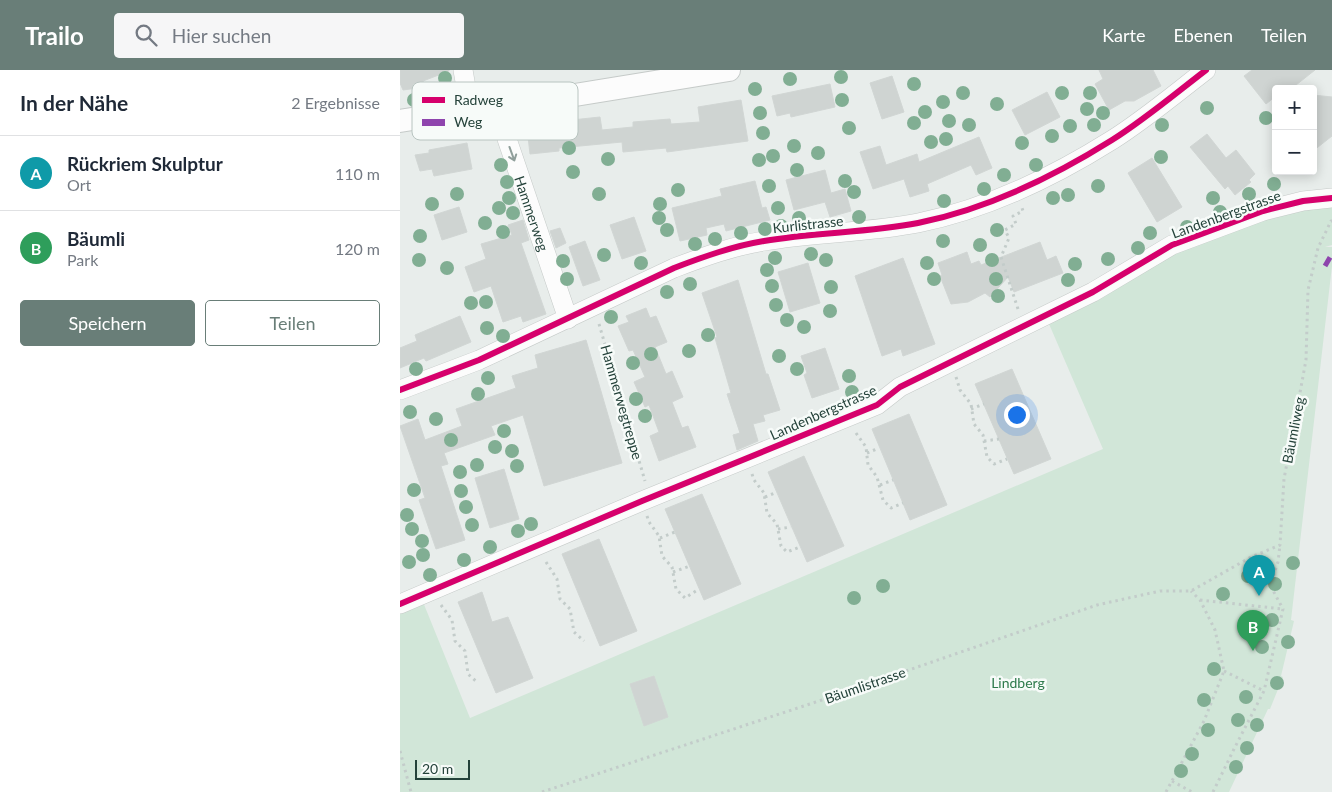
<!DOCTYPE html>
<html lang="de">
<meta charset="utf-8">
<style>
body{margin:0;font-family:Lato,sans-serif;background:#f6f6f7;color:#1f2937}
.controls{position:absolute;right:15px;top:15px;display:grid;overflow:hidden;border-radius:5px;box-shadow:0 2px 12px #0003}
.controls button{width:45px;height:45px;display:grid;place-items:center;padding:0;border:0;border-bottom:1px solid #e0e1e3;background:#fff;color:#1f2937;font:25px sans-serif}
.scale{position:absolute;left:15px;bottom:12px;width:55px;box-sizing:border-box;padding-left:5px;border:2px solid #24423a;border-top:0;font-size:14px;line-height:18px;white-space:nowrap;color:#24423a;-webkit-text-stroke:4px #f7fbf9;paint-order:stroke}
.you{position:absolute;left:616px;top:344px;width:18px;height:18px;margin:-12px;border:4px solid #fff;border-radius:50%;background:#1a73e8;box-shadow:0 0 0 8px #1a73e833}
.badge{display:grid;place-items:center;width:32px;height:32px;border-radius:50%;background:#697e78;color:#fff;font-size:16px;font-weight:700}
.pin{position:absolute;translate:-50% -41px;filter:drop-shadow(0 1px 2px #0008)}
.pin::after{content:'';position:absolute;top:26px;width:18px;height:15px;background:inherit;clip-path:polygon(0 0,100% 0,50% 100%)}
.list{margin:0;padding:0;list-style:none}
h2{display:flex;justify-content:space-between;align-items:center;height:65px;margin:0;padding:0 20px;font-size:21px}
h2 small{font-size:16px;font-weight:400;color:#747a83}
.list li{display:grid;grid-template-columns:32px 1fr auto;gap:15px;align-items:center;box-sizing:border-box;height:75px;padding:0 20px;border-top:1px solid #e0e1e3}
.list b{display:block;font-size:19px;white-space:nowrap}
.list p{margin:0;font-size:16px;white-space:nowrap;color:#747a83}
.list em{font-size:16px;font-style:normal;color:#747a83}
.actions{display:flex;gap:10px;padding:15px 20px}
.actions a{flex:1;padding:11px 0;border:1px solid #697e78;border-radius:5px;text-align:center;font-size:18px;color:#697e78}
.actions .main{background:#697e78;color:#fff}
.icon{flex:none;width:28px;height:28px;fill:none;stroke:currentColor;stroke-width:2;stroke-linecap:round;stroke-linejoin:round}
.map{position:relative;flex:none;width:932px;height:722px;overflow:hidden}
header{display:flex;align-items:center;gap:30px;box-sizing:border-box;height:70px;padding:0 25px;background:#697e78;color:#fff}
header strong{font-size:24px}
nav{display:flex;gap:28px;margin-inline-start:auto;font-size:18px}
.search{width:350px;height:45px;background:#f6f6f7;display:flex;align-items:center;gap:12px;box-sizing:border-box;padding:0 18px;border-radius:5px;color:#747a83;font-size:19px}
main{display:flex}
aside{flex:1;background:#fff}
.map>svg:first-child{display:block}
.green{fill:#d1e6d8}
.building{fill:#cfd4d2;stroke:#d1d6d4}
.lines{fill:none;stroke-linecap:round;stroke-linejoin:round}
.minor-casing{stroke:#c5cac8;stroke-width:20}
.tertiary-casing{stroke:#c5cac8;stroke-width:24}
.path{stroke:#c3ccca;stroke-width:3;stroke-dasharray:2.5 4;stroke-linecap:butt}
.minor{stroke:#fcfcfc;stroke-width:19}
.tertiary{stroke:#fcfcfc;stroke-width:22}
.quiet{stroke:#8e44ad;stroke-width:5;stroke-dasharray:10 5;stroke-linecap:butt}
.cycleway-casing{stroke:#f7fbf9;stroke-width:9}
.cycleway{stroke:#d6006c;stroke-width:6}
.tree{fill:#81ae93}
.oneway{stroke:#909f9b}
.labels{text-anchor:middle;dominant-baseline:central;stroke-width:5;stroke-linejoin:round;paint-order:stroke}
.street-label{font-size:14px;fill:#24423a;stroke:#f7fbf9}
.park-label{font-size:14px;fill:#2d7a4b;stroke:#f7fbf9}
.key{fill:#f7fbf9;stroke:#b8c4c0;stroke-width:1}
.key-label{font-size:14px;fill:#24423a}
</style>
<header>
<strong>Trailo</strong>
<div class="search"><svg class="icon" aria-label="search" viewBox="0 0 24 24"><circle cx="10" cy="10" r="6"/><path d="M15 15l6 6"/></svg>Hier suchen</div>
<nav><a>Karte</a><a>Ebenen</a><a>Teilen</a></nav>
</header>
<main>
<aside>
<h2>In der Nähe<small>2 Ergebnisse</small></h2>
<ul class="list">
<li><span class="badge" style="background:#0f9aa8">A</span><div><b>Rückriem Skulptur</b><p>Ort</p></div><em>110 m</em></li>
<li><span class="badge" style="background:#2e9e5b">B</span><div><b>Bäumli</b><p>Park</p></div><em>120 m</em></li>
</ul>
<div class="actions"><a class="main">Speichern</a><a>Teilen</a></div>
</aside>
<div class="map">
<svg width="932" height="722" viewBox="0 0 932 722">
<rect width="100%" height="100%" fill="#e8edeb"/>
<path class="green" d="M932 128V175L925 177H932V196L891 550 894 551 881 606 883 607 870 639H868L829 722H0V542L23 532 70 648 703 379 646 247 772 175Z"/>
<path class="building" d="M0 0H49V1L23 11 25 17 3 20 0 13Z
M699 0H753L761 16 734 31H725L709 40 695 14 703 9Z
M852 0H915L891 19H876V26L866 34 844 6Z
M492 6 504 42 482 49 470 13Z
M430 14 435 37 391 47 390 43 377 46 372 26Z
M647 22 660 47 625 65 612 40Z
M913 25 932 27V66L913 81Z
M341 30 348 71 267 82 266 78 223 82 222 72 159 78V81L130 84 127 58 135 57 134 54 200 47 202 60 233 57V52L270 49 271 54 300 52 298 37Z
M807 64 826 88 836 80 855 104 849 110 851 112 835 125 828 116 825 119 790 77Z
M579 67 592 98 576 105 571 95 527 114 529 121 510 127 504 109 473 119 460 82 480 76 486 95 517 84 519 92Z
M67 73 72 99 34 106 32 99 20 101 15 85 29 83V80Z
M752 88 782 137 757 152 728 103Z
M425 100 431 123 445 119 451 141 430 147 425 132 394 140 386 110Z
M355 111 362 138 366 137 370 150 326 161 324 154 306 158 307 165 280 171 272 138 322 126 320 119Z
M59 137 67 162 42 170 34 145Z
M234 147 246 181 222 189 210 155Z
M123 150 129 170 121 173 146 244 123 252 121 246 103 252 91 216 74 222 65 197 86 189 81 174 112 165 108 155Z
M160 158 166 173 156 178 150 161Z
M185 171 200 210 183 216 169 177Z
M640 172 647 190 656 186 663 203 614 222 608 207 590 227 585 223 568 232 551 234 540 206 542 205 538 193 567 182 571 194 579 191 581 195Z
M503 188 535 274 503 286 501 279 482 286 455 206Z
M408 193 420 233 390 242 378 202Z
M338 210 366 304H368L380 340 363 345 365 351 353 354 358 371 337 380 333 365 340 363 327 324 331 323 315 268 317 267 302 223Z
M246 238 250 248 256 246 267 272 255 277 266 304 272 301 283 327 272 332 282 358 288 356 296 377 259 391 250 366 259 362 249 335 245 337 234 312 245 307 233 280 229 281 218 256 229 252 226 246Z
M60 246 71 272 26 291 24 288 0 298V278L17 271 15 265Z
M186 270 222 393 144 416 123 345 91 356 95 365 44 383 48 394 41 396 65 470 36 479 19 430 25 428 0 356 18 349 25 370 62 356 56 339 116 318 112 306 138 298 135 285Z
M425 278 439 319 412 328 404 305 407 303 401 286Z
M612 299 651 389 614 404 575 314Z
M509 344 547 435 510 450 472 359Z
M404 386 444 476 407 492 368 402Z
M104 399 119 449 90 458 75 408Z
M302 424 341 514 304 530 265 439Z
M199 469 237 561 200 576 162 484Z
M82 522 92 552 108 547 133 608 96 623 58 532Z
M254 606 268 647 244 656 230 614Z"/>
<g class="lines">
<defs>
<g id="minor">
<path d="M63 0 70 40"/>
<path id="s1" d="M101 37 107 69 168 249"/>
<path d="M0 320 79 290 274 198C303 187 333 176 364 171 415 162 467 163 518 153 587 139 653 107 712 70 744 50 776 23 806 0"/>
<path d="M0 534 242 431 477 335 500 317 693 222 772 175 863 141 903 131 932 128"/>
</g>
<path id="tertiary" d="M0 51 70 40 101 37 329 0"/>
</defs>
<use href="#minor" class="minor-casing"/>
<use href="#tertiary" class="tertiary-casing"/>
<path class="path" d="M618 239 601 187 609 168 605 160 616 154 613 146 623 141 622 138
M199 254 245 411
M556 307 560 320 571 334 574 354 583 365 587 387 594 394 607 389
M571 339 584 334
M456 363 466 377 468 395 477 407 483 430 491 438 503 433
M584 371 599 369
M467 383 479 378
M352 404 354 410 364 423 367 443 377 454 381 476 387 482 400 477
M480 415 493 410
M365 427 377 422
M247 446 249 452 259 466 262 486 272 497 276 519 285 528 299 519
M378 459 391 457
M260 468 275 462
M146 492 157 509 160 529 170 539 174 562 184 571
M273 502 290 496
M800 530 883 539
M41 535 52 550 55 571 65 581 68 604 78 613
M824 601 864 621
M0 681 11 722
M772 711 792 722
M142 722 422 630 697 535 760 521H791L851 487 880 475 884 409 906 290 908 220 918 178 931 151H932
M766 722 804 651 824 601 815 560 800 530 791 521
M813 722 834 679 864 621 883 539 870 515 878 492 880 475"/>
<use href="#minor" class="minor"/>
<use href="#tertiary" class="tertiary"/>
<path class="quiet" d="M925 196 932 184"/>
<defs>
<path id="cycleway" d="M0 320 79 290 274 198C303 187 333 176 364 171 415 162 467 163 518 153 587 139 653 107 712 70 744 50 776 23 806 0
M0 534 242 431 477 335 500 317 693 222 772 175 863 141 903 131 932 128"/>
</defs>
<use href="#cycleway" class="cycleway-casing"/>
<use href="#cycleway" class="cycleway"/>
</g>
<g class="tree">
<circle cx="441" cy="7" r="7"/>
<circle cx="45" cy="8" r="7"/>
<circle cx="390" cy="9" r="7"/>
<circle cx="514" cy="14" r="7"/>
<circle cx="355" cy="19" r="7"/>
<circle cx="563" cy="23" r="7"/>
<circle cx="662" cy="23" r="7"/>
<circle cx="690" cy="23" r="7"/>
<circle cx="14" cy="30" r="7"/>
<circle cx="442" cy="30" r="7"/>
<circle cx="543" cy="32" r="7"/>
<circle cx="597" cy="34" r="7"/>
<circle cx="807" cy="38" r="7"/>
<circle cx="687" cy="39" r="7"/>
<circle cx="525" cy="42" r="7"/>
<circle cx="360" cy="43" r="7"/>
<circle cx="703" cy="43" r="7"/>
<circle cx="866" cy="48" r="7"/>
<circle cx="549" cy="51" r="7"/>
<circle cx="514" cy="53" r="7"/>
<circle cx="569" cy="55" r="7"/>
<circle cx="694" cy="55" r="7"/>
<circle cx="762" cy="55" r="7"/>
<circle cx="670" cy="56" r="7"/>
<circle cx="449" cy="58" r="7"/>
<circle cx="363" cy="63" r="7"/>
<circle cx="652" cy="66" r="7"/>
<circle cx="546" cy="69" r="7"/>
<circle cx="531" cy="72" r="7"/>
<circle cx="622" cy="73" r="7"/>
<circle cx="394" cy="76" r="7"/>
<circle cx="169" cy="78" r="7"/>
<circle cx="418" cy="83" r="7"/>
<circle cx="373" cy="86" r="7"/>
<circle cx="761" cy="87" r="7"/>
<circle cx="208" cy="89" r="7"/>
<circle cx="359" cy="90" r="7"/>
<circle cx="101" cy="95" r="7"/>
<circle cx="636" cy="95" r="7"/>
<circle cx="397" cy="100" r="7"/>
<circle cx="173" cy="102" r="7"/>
<circle cx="604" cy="105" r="7"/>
<circle cx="445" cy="111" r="7"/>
<circle cx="107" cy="112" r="7"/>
<circle cx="874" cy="114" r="7"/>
<circle cx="369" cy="116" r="7"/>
<circle cx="698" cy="116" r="7"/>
<circle cx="584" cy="119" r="7"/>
<circle cx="278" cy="120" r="7"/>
<circle cx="454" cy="122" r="7"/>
<circle cx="57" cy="124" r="7"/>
<circle cx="199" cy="124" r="7"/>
<circle cx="849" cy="124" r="7"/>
<circle cx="668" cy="125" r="7"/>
<circle cx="109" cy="128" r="7"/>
<circle cx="653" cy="128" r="7"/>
<circle cx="813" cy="128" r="7"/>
<circle cx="544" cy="131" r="7"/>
<circle cx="32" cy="134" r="7"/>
<circle cx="260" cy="134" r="7"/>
<circle cx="99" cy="138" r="7"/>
<circle cx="378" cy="138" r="7"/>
<circle cx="820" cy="142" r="7"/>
<circle cx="113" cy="143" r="7"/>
<circle cx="459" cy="147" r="7"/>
<circle cx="259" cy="148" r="7"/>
<circle cx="399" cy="148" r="7"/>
<circle cx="85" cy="153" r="7"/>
<circle cx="381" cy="156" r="7"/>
<circle cx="787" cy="157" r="7"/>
<circle cx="365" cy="159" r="7"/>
<circle cx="267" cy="160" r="7"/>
<circle cx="597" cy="160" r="7"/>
<circle cx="103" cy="162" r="7"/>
<circle cx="341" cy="163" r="7"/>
<circle cx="750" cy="163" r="7"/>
<circle cx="20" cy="166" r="7"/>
<circle cx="315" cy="169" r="7"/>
<circle cx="543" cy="171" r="7"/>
<circle cx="295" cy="174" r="7"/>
<circle cx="580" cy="175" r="7"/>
<circle cx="738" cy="178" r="7"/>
<circle cx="411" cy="184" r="7"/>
<circle cx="204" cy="185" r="7"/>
<circle cx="375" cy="188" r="7"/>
<circle cx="708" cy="189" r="7"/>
<circle cx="19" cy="190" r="7"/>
<circle cx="426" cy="190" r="7"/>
<circle cx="592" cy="190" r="7"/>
<circle cx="163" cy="191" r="7"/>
<circle cx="241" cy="193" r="7"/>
<circle cx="527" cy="193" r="7"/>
<circle cx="675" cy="194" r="7"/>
<circle cx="47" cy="198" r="7"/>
<circle cx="367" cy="200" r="7"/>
<circle cx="167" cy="209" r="7"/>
<circle cx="534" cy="209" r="7"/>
<circle cx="596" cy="209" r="7"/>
<circle cx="668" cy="210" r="7"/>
<circle cx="290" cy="214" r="7"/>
<circle cx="372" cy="216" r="7"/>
<circle cx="431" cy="217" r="7"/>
<circle cx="267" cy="222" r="7"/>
<circle cx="598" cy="226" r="7"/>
<circle cx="86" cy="232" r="7"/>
<circle cx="71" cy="233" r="7"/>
<circle cx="376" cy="235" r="7"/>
<circle cx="430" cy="241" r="7"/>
<circle cx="211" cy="247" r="7"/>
<circle cx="387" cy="250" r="7"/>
<circle cx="404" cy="257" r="7"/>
<circle cx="87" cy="258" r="7"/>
<circle cx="308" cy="265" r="7"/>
<circle cx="103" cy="266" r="7"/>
<circle cx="289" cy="281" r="7"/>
<circle cx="251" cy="284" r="7"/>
<circle cx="379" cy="286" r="7"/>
<circle cx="233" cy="293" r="7"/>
<circle cx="16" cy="299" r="7"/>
<circle cx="397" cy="299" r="7"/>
<circle cx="449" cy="306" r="7"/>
<circle cx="88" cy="308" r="7"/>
<circle cx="452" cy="322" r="7"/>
<circle cx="78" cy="324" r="7"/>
<circle cx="236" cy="329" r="7"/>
<circle cx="10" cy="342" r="7"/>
<circle cx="245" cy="346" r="7"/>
<circle cx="36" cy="349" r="7"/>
<circle cx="104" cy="361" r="7"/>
<circle cx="51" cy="370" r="7"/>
<circle cx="95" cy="377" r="7"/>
<circle cx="112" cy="381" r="7"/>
<circle cx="77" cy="395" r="7"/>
<circle cx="117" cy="396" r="7"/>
<circle cx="60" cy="402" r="7"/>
<circle cx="14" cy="420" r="7"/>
<circle cx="61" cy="421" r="7"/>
<circle cx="66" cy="437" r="7"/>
<circle cx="7" cy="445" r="7"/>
<circle cx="131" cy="454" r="7"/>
<circle cx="72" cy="455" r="7"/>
<circle cx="12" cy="459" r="7"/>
<circle cx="118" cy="461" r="7"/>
<circle cx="22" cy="471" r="7"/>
<circle cx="90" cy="477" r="7"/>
<circle cx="23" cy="485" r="7"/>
<circle cx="64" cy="490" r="7"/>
<circle cx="9" cy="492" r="7"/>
<circle cx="893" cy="493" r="7"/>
<circle cx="30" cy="505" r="7"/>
<circle cx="848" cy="506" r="7"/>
<circle cx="875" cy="514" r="7"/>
<circle cx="483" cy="516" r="7"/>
<circle cx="823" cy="524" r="7"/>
<circle cx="454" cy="528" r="7"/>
<circle cx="872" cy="550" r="7"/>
<circle cx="847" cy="562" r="7"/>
<circle cx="888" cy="572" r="7"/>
<circle cx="862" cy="577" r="7"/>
<circle cx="814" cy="599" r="7"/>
<circle cx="877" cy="613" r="7"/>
<circle cx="846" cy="627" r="7"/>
<circle cx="804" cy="630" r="7"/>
<circle cx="838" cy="650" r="7"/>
<circle cx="857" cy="655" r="7"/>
<circle cx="808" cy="660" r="7"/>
<circle cx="847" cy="678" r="7"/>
<circle cx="792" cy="684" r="7"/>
<circle cx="836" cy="697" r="7"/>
<circle cx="781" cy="701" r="7"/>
</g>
<defs><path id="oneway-shaft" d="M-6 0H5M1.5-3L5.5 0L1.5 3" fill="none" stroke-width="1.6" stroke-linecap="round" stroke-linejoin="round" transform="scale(1.25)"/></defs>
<use class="oneway" href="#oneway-shaft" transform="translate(112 84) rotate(70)"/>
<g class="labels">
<g class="street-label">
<text stroke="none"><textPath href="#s1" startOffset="111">Hammerweg</textPath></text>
<text transform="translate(826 144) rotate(-20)">Landenbergstrasse</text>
<text transform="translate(408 154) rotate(-6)">Kurlistrasse</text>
<text transform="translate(222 332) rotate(74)">Hammerwegtreppe</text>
<text transform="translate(423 342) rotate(-24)">Landenbergstrasse</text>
<text transform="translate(893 360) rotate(-79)">Bäumliweg</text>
<text transform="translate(465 615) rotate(-19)">Bäumlistrasse</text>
</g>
<g class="park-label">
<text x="618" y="612">Lindberg</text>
</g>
</g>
<rect x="12" y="12" width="166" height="58" rx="8" class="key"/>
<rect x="22" y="27" width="23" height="6" fill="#d6006c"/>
<rect x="22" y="49" width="23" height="7" fill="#8e44ad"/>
<g class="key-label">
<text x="54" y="35">Radweg</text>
<text x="54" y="57">Weg</text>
</g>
</svg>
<div class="controls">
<button>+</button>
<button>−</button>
</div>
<div class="scale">20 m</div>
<div class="you"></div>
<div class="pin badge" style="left:859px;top:526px;background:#0f9aa8">A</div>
<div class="pin badge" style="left:853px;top:581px;background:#2e9e5b">B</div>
</div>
</main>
